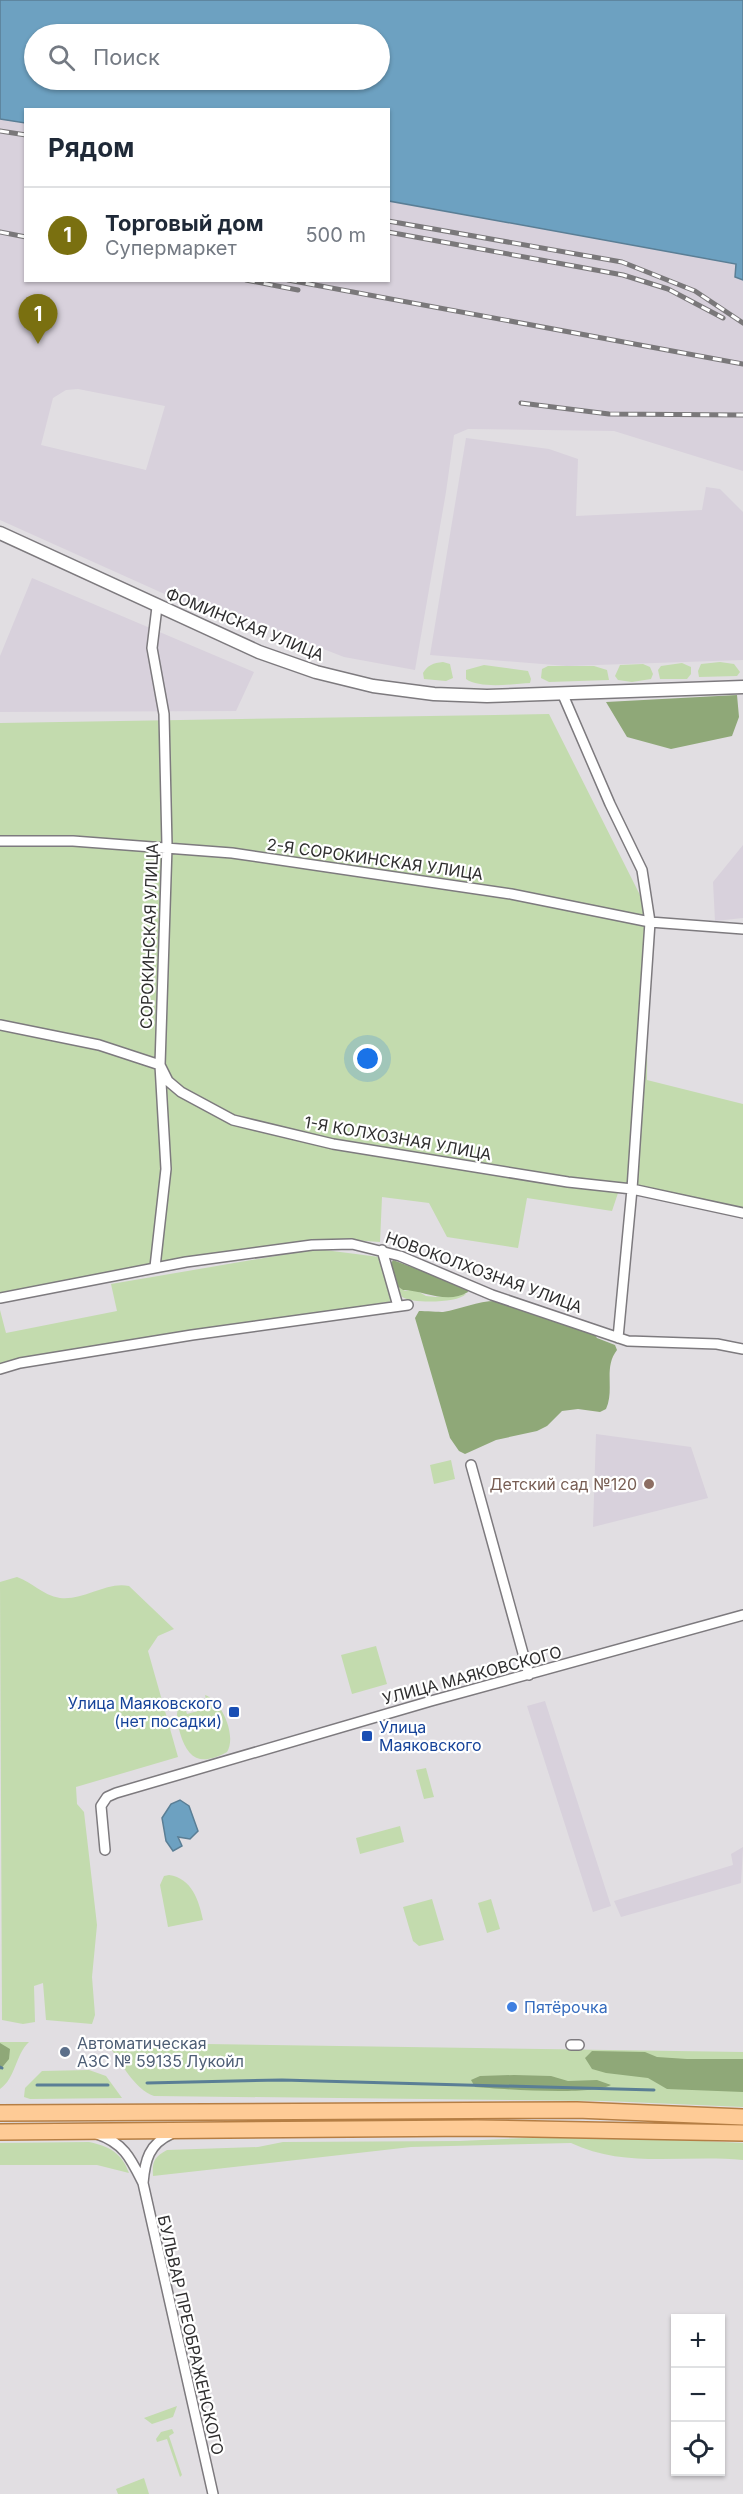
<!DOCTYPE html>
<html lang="ru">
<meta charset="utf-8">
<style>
body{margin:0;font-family:Inter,sans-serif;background:#f6f6f7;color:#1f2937}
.controls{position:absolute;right:18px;bottom:18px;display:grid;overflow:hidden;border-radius:0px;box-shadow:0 2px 4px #0004}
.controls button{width:54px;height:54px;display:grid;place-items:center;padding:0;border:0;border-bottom:2px solid #e0e1e3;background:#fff;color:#1f2937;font:30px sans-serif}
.you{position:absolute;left:368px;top:1059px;width:21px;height:21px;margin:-15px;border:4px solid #fff;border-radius:50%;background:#1a73e8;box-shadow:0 0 0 9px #1a73e833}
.badge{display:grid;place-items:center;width:39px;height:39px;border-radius:50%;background:#7a7010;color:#fff;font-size:20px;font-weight:700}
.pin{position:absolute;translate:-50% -50px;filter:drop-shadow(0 2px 3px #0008)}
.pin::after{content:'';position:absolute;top:32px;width:21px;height:18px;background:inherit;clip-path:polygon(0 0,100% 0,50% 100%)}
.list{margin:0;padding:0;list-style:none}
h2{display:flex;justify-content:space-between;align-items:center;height:78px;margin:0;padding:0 24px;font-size:26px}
h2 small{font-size:20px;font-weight:400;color:#747a83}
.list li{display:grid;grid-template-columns:39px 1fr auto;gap:18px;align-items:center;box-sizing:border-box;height:96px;padding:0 24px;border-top:2px solid #e0e1e3}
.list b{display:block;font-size:22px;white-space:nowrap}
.list p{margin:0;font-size:20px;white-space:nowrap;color:#747a83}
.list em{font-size:20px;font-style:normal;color:#747a83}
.icon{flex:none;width:33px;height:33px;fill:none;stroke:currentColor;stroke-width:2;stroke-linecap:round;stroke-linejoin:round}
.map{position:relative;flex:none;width:743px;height:2494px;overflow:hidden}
.search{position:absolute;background:#fff;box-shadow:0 2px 4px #0004;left:24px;top:24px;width:366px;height:66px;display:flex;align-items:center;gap:15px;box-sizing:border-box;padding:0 21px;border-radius:33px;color:#747a83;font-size:22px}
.panel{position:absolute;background:#fff;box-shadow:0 2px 4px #0004;left:24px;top:108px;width:366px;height:174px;border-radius:0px}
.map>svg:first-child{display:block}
.built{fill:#d8d1dc;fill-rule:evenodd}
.green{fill:#c3dbae}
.forest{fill:#8fa878}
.water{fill:#6da1c1;stroke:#5a7e95;stroke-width:1.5;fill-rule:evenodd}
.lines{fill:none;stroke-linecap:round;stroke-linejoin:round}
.stream{stroke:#5a7e95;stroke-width:3}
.minor-casing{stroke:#7d7a7e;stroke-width:12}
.tertiary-casing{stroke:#7d7a7e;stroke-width:15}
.primary-casing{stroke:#b57e44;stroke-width:18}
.minor{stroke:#fff;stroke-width:9}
.tertiary{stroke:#fff;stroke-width:12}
.primary{stroke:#fecb96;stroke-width:15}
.rail-casing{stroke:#7a787a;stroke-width:5}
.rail{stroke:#fff;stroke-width:3;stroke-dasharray:9;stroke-linecap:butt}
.education-dot{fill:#8d6e63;stroke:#fff;stroke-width:2}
.transit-dot{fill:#1a4fb4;stroke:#fff;stroke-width:2}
.shop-dot{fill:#3f7fe0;stroke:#fff;stroke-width:2}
.service-dot{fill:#5c6f8a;stroke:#fff;stroke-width:2}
.labels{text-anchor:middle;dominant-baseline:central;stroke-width:4.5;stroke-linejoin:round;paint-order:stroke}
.street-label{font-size:16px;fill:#2e2d2e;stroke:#fff}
.education-label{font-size:16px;fill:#785e54;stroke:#fff;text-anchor:end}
.transit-label{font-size:16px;fill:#164399;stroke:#fff;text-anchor:end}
.shop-label{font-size:16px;fill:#366cbe;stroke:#fff;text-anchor:start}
.service-label{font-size:16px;fill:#4e5e75;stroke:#fff;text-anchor:start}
</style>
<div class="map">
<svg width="743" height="2494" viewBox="0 0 743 2494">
<rect width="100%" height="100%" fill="#e1dee2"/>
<path class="built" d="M0 119 25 123 26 280H388L389 201 737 264 735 277 743 280V471L614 431 468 429 454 435 446 492 415 670 344 657 215 607 209 614 0 520ZM78 389 165 406 146 470 41 445 53 398 66 390Z
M466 438 549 449 578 459 576 516 702 510 706 487 720 489 743 512V660L567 666 430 655Z
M32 578 254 672 236 711 0 712V656Z
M743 845V918L715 921 713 882Z
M596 1434 691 1447 708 1498 593 1527Z
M545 1701 611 1906 593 1912 527 1706Z
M743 1847 741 1883 621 1917 614 1901 733 1865 731 1854Z"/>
<path class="green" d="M443 662 450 664 453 678 446 681 424 679 423 673C428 665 433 663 443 662Z
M720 662 734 664 740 672 737 676 699 677 698 671 701 664Z
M682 663 691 667V674L687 679H660L658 670 661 666Z
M643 664 650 667 653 674 651 679 632 682 618 680 615 676 620 665Z
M484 665 528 671 531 679 530 683C513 684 480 689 466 679V670Z
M548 666H594L607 670 609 680 549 682 541 678 542 669Z
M549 714 648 911 647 1080 743 1104V1209L619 1190 612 1211 527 1198 518 1248 447 1237 429 1203 382 1197 380 1242 336 1239 164 1261 0 1293V723Z
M317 1249 379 1257 393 1301 33 1359 0 1367V1310L6 1333 117 1311 111 1284Z
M397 1286 405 1291 414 1289 426 1296 436 1297 466 1294C458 1303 413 1304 402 1297Z
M451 1460 455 1479 434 1484 430 1465Z
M17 1577C32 1582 42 1595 60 1598 83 1601 107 1581 129 1586L174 1629 158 1636 148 1651 178 1757 76 1787 77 1804 84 1812 97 1925 92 1977 95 2015 92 2024 46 2020 43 1983 34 1986 35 2022 23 2024 2 2020 0 1582Z
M376 1646 387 1684 352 1694 341 1655Z
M205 1695C222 1701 237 1736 227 1752 201 1766 188 1760 180 1733 177 1721 174 1711 183 1701L187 1714 208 1708Z
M426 1768 434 1797 424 1799 416 1770Z
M400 1826 404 1842 360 1854 356 1838Z
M169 1875C192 1878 199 1901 203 1920L168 1927 160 1885 164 1876Z
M432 1899 444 1940 419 1946 413 1941 403 1907Z
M491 1899 500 1929 487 1933 478 1903Z
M113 2040 131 2050 137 2043 743 2052V2107L606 2101 154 2096C134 2089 121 2062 109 2046Z
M0 2042H29C15 2055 16 2078 0 2089Z
M89 2070 106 2076 122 2098 30 2099 24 2097 25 2088 42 2071Z
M590 2135 743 2143V2160C685 2154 625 2169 571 2143L411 2147 153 2176C152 2162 154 2157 167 2150L258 2147 283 2142 460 2141Z
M89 2142C109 2146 122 2153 129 2173L97 2165H0V2143Z
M177 2406 173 2417 152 2424 144 2418Z
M172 2429 174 2433 169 2436 182 2475 180 2477 167 2439 157 2442 156 2439 161 2432Z
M144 2478 149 2494H118L116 2489Z"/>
<path class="forest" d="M737 695 739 717 732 736 671 749 627 737 606 702Z
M393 1260 467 1288 468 1292C447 1305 423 1290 403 1290L397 1286 390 1265Z
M496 1301 590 1328 597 1338 615 1345 617 1350C603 1368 615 1389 606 1409L600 1412 578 1409 562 1411 547 1426 537 1431 496 1440 465 1454 459 1451 450 1438 415 1318 419 1311C425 1311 440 1312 443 1312 461 1309 477 1301 496 1301Z
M0 2043 10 2049 9 2059 0 2070Z
M592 2051 645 2052 657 2057 687 2059H743V2092L667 2089 648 2078 606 2073 592 2069 585 2058Z
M514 2075 551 2076 568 2081 597 2080 611 2085C591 2096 501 2089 475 2087L471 2080 480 2076Z"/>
<path class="water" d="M0 0H743V280L735 277 736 264 389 201 388 110H26L25 123 0 119ZM34 34H380V80H34Z
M180 1800 189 1806 198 1831 190 1839 178 1837 182 1846 173 1851 166 1841 162 1818 171 1804Z"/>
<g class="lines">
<path class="stream" d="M0 2067 2 2068
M147 2083 282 2080 654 2090
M37 2085H108"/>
<defs>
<path id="minor" d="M563 695 610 804 642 870 650 922 632 1189 618 1338
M0 841H73L232 853 511 894 650 922 743 929
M0 1025 99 1045 160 1065 168 1081 181 1092 233 1120 333 1144 568 1182 632 1189 743 1213
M382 1250 398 1306
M155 1267 166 1169 160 1065 167 846 164 714 152 648 157 607
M0 1298 186 1262 312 1245 352 1244 400 1256 492 1295 628 1341 717 1344 743 1349
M0 1369 20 1363 192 1335 408 1305
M471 1465 529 1675
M105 1850 101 1806 107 1797 116 1793 431 1701 743 1615
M571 2045H579
M97 2134C124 2143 131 2159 143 2183L213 2494
M143 2183C145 2160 149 2144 171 2134"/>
<path id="tertiary" d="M0 533 259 652 316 672 373 686 434 694 487 696 743 687"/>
<path id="primary" d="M0 2113 577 2110 743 2117
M0 2132 477 2128 743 2133"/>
</defs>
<use href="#minor" class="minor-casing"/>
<use href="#tertiary" class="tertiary-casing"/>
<use href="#primary" class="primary-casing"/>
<use href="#minor" class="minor"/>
<use href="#tertiary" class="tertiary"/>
<use href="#primary" class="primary"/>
<defs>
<path id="rail" d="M0 131 26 135
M388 221 622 262 695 291 743 323
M0 232 26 237
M388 232 623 275 668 289 723 318
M246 280 298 290
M288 280 743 364
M521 403 609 414 743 415"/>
</defs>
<use href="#rail" class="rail-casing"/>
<use href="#rail" class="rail"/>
</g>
<circle class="education-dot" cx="649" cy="1484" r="6"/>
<g class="transit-dot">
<rect x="228" y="1706" width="12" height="12" rx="3"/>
<rect x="361" y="1730" width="12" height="12" rx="3"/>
</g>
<circle class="shop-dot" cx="512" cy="2007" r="6"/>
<circle class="service-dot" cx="65" cy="2052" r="6"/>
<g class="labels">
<g class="street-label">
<text transform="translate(245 624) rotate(22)">ФОМИНСКАЯ УЛИЦА</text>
<text transform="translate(375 859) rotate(8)">2-Я СОРОКИНСКАЯ УЛИЦА</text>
<text transform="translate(149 936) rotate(-88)">СОРОКИНСКАЯ УЛИЦА</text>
<text transform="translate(398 1138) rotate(10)">1-Я КОЛХОЗНАЯ УЛИЦА</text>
<text transform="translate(484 1272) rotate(20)">НОВОКОЛХОЗНАЯ УЛИЦА</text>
<text transform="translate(472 1675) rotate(-15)">УЛИЦА МАЯКОВСКОГО</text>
<text transform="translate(191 2335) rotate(77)">БУЛЬВАР ПРЕОБРАЖЕНСКОГО</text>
</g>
<g class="education-label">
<text x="637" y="1484">Детский сад №120</text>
</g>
<g class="transit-label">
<text x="222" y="1703">Улица Маяковского<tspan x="222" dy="18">(нет посадки)</tspan></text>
<text x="379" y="1727" text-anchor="start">Улица<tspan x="379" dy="18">Маяковского</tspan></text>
</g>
<g class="shop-label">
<text x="524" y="2007">Пятёрочка</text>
</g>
<g class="service-label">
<text x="77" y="2043">Автоматическая<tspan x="77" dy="18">АЗС № 59135 Лукойл</tspan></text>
</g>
</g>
</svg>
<div class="controls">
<button>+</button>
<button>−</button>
<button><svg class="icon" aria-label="locate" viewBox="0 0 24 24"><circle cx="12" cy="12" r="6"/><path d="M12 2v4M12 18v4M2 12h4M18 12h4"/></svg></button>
</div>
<div class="you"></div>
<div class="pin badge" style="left:38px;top:344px">1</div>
<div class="search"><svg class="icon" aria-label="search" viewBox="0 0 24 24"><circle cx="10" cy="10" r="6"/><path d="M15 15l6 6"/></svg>Поиск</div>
<section class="panel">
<h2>Рядом<small></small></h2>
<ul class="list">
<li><span class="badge">1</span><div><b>Торговый дом</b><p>Супермаркет</p></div><em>500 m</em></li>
</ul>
</section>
</div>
